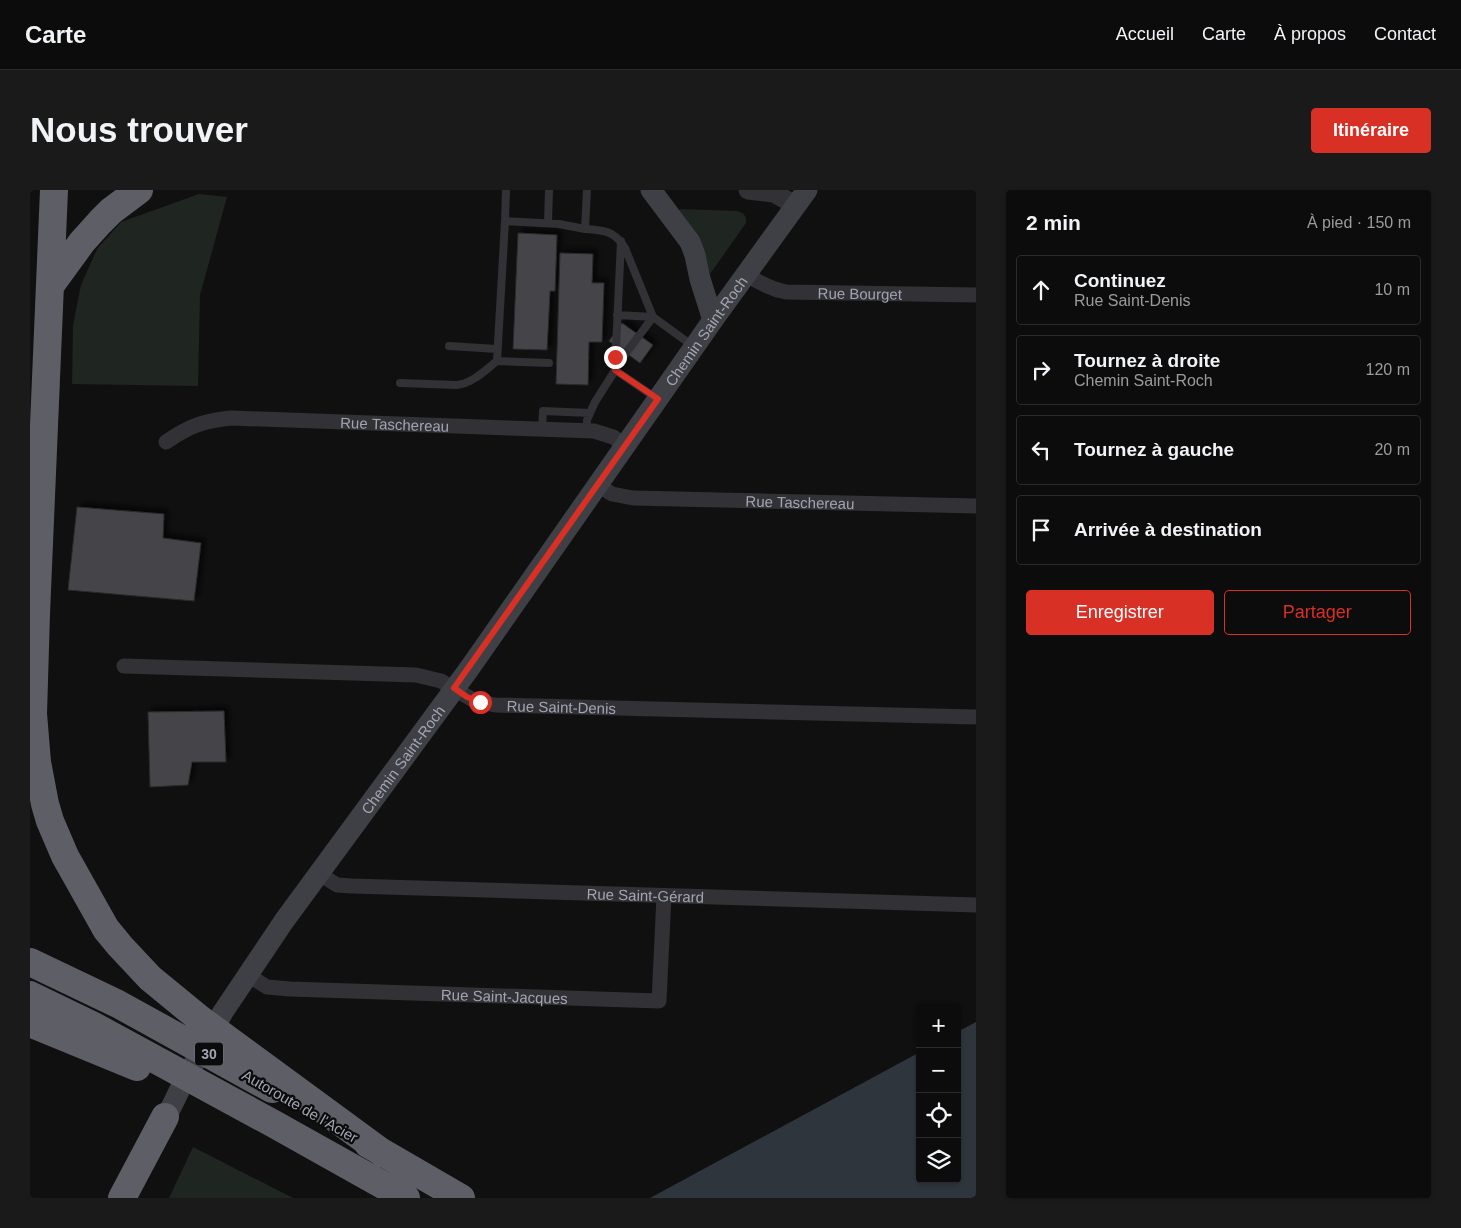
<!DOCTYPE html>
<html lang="fr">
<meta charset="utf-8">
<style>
body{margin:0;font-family:Helvetica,sans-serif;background:#1a1a1b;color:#f1f3f6}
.controls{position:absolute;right:15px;bottom:15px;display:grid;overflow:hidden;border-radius:5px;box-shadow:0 1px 4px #0004}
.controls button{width:45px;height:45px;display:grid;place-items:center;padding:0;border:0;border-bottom:1px solid #2c2c2e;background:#0c0c0d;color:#f1f3f6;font:25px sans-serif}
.stop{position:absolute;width:15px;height:15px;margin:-11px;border:4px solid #d93025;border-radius:50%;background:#fff}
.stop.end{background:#d93025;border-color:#fff;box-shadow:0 1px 5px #0008}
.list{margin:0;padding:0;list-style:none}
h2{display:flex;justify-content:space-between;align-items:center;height:65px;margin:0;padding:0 20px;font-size:21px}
h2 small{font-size:16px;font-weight:400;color:#9a9b9d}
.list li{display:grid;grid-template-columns:32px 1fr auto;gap:15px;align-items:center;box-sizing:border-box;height:70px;margin:0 10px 10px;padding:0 10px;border:1px solid #2c2c2e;border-radius:5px}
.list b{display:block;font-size:19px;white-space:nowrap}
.list p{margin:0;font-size:16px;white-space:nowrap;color:#9a9b9d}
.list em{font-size:16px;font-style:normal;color:#9a9b9d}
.actions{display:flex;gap:10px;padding:15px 20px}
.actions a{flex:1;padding:11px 0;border:1px solid #d93025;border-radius:5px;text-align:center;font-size:18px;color:#d93025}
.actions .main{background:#d93025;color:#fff}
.icon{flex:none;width:28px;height:28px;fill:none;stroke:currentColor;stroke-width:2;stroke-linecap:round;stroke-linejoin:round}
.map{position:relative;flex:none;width:946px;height:1008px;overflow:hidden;border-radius:5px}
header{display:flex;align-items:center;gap:30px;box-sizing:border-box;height:70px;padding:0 25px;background:#0c0c0d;border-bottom:1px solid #2c2c2e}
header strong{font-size:24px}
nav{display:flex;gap:28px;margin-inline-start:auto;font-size:18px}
.intro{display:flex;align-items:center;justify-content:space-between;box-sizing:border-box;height:120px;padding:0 30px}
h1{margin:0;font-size:35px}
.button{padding:12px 22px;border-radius:5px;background:#d93025;color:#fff;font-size:18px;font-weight:700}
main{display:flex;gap:30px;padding:0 30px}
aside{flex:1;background:#0c0c0d;border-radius:5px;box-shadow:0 1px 4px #0004}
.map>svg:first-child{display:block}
.green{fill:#1f2520}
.water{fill:#2f353d}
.building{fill:#444549;stroke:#2a2a2d;filter:url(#shadow)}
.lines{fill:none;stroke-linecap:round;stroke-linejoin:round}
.service{stroke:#313136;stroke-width:8}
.minor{stroke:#313136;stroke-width:15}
.tertiary{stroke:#313136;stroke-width:19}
.secondary{stroke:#3f4045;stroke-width:21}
.motorway{stroke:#5e5f66;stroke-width:28}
.route{stroke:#d93025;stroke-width:6}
.labels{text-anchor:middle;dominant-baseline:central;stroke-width:4.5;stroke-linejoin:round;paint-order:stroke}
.shield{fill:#0b0b0c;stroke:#757780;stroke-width:1}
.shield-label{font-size:14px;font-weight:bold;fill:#a2a5b1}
.street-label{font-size:15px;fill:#a2a5b1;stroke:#0b0b0c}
</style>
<header>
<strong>Carte</strong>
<nav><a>Accueil</a><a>Carte</a><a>À propos</a><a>Contact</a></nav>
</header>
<div class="intro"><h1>Nous trouver</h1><a class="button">Itinéraire</a></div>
<main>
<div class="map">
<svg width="946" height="1008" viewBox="0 0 946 1008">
<defs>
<filter id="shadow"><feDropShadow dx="4.5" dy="-4.5" stdDeviation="2.5" flood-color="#0009"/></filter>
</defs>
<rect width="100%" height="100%" fill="#101011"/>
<path class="green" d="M169 4 197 7 170 105 168 196 42 194 43 135 51 95 67 59 91 32Z
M650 19 707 21C714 23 717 26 716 33L680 84 649 21Z
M163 957 263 1008H139Z"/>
<path class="water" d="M946 832V1008H620L890 862V989H927V842Z"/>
<path class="building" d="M488 43 527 45 525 101H520L517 160 483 159Z
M530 63 563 64 562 93H574L572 152H559L558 195 526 194Z
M592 133 623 155 610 173 579 151Z
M47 317 134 324 133 348 171 353 164 411 38 400Z
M194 521 196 572H162L158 595 120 597 118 522Z"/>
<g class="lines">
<path class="service" d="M476 0 475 31 529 34 555 39
M557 0 555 39C574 40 585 41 595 58L623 127 596 163 565 212 560 223 557 230V241
M475 31 467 171 519 173
M518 33 519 0
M591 51 585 180 626 208
M587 125 623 127 663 156
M419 156 467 159
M370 193 427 195C443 193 454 181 467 171
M512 239 513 221 560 223"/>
<g class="minor">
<path id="s1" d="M716 84C729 93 740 99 756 102L946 105"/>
<path id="s2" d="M136 252C159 236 173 231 201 228L564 241 583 247 596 255"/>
<path id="s3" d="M568 295 582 304 603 308 946 316"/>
<path id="s4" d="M94 476 386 485 411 491 445 511 465 515 946 527"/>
<path id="s5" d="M288 683 307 695 322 696 946 715"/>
<path id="s6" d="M218 785 237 797 260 799 629 811 634 706"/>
</g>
<path class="tertiary" d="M718 0 744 3 765 15"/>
<g class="secondary">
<path d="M621 0 660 52 665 65 670 89 683 130"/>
<path id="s7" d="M129 942 152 895 193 822 254 731 439 479 683 130 777 0"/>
</g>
<path class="motorway" d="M24 0 6 424 3 524 7 572 15 614 20 631 35 666 76 739 90 756 120 788 170 829 354 964
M20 96 52 52 70 32 81 21 109 0
M0 772 88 814 242 899
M0 805 62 835 244 934 376 1008
M0 833 107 877
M338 954 431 1008
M92 1008 135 927"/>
</g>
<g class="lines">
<path class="route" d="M450 512 437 507 424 498 628 209 585 180V167"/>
</g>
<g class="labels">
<rect class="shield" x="165" y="852.5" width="28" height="23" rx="4"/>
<g class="shield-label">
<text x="179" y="864">30</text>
</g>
<g class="street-label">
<text stroke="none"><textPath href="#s1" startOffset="118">Rue Bourget</textPath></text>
<text stroke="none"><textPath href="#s7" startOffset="971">Chemin Saint-Roch</textPath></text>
<text stroke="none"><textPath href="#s2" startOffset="234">Rue Taschereau</textPath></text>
<text stroke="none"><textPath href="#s3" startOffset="205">Rue Taschereau</textPath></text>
<text stroke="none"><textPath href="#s4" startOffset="444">Rue Saint-Denis</textPath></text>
<text stroke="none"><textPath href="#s7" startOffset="446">Chemin Saint-Roch</textPath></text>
<text stroke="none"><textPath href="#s5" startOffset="331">Rue Saint-Gérard</textPath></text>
<text stroke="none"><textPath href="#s6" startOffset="260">Rue Saint-Jacques</textPath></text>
<text transform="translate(270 916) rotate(30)">Autoroute de l'Acier</text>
</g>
</g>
</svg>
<div class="controls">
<button>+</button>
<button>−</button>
<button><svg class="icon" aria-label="locate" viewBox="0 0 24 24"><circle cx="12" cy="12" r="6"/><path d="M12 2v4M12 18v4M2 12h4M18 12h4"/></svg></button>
<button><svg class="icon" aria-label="layers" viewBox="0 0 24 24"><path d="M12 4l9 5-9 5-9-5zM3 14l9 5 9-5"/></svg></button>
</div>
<div class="stop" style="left:450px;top:512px"></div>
<div class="stop end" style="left:585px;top:167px"></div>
</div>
<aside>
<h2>2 min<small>À pied · 150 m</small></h2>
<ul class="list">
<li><svg class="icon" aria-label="ahead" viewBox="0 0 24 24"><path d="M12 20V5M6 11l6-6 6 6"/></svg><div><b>Continuez</b><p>Rue Saint-Denis</p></div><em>10 m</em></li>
<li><svg class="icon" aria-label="right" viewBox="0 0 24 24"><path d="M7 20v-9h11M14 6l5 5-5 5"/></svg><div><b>Tournez à droite</b><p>Chemin Saint-Roch</p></div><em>120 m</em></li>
<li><svg class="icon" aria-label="left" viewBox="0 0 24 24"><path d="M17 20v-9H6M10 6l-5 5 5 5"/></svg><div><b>Tournez à gauche</b></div><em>20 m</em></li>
<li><svg class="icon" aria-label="arrive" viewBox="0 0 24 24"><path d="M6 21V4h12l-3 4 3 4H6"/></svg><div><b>Arrivée à destination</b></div></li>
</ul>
<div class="actions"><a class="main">Enregistrer</a><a>Partager</a></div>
</aside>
</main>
